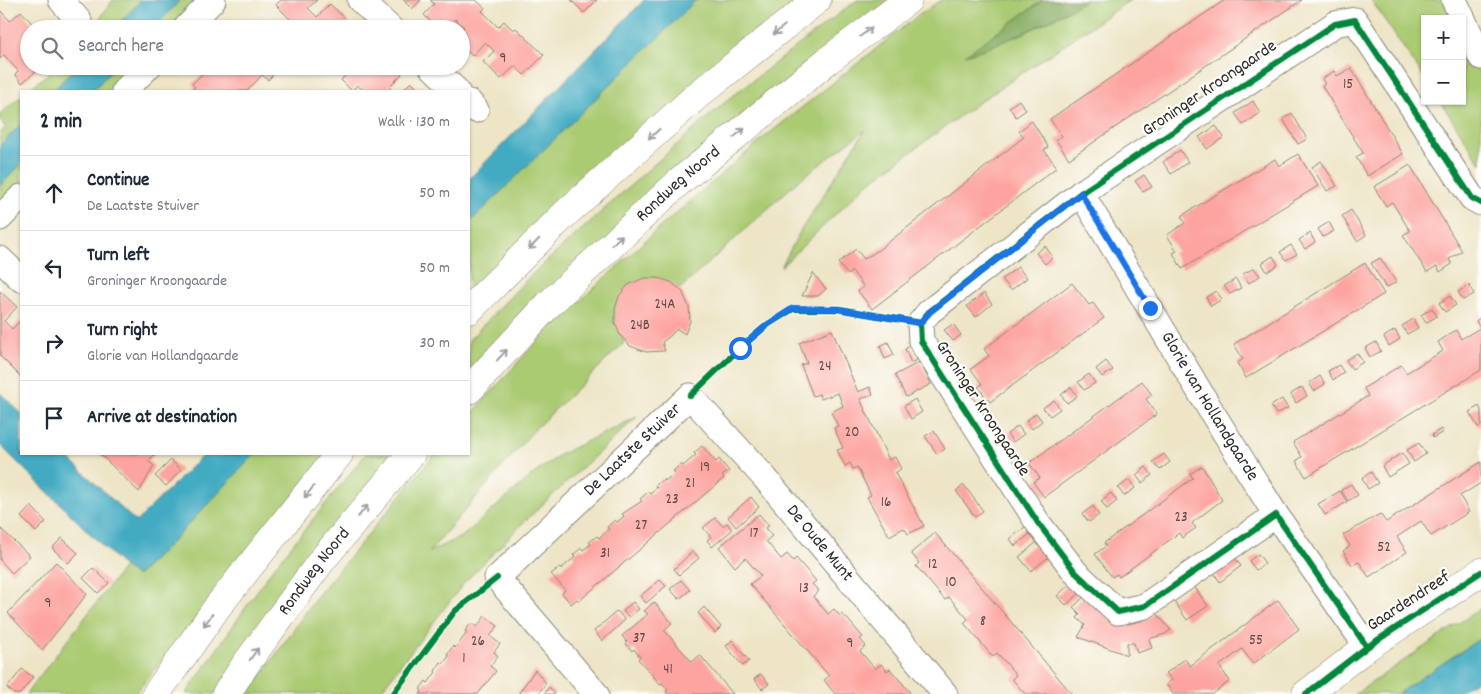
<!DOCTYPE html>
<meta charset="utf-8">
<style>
body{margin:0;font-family:Dekko,sans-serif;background:#f2f2f3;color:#1f2937}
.controls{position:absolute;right:15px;top:15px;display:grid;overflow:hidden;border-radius:0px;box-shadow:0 1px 4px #0004}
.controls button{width:45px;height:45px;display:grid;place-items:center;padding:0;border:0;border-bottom:1px solid #e0e1e3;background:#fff;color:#1f2937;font:25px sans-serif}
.stop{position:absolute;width:15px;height:15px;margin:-11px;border:4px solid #1a73e8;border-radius:50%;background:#fff}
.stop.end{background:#1a73e8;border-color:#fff;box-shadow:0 1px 5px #0008}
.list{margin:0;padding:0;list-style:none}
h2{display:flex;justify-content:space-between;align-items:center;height:65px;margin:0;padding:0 20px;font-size:21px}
h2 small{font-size:16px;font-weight:400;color:#747a83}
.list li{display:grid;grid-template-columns:32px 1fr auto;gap:15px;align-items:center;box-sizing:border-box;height:75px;padding:0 20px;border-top:1px solid #e0e1e3}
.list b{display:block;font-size:19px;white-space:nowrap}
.list p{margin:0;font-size:16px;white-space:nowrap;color:#747a83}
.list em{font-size:16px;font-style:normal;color:#747a83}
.icon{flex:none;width:28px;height:28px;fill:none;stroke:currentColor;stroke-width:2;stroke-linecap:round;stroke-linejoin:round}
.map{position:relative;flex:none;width:1481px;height:694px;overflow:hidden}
.search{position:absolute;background:#fff;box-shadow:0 1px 4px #0004;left:20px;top:20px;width:450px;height:55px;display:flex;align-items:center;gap:12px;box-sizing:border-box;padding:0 18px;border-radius:28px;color:#747a83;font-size:19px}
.panel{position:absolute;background:#fff;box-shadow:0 1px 4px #0004;left:20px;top:90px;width:450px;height:365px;border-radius:0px}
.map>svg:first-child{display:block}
.green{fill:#abcb73;stroke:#6b7b4f}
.forest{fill:#88af65;stroke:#5a6d48}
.water{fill:#42abc2;stroke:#366b76}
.building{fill:#fda4a0}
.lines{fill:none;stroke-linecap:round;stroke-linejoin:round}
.street-casing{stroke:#8c8879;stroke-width:27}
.secondary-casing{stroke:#8c8879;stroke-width:29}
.primary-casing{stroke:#8c8879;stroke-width:29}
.street{stroke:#fff;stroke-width:25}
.secondary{stroke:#fff;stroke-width:28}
.primary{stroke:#fff;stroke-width:28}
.cycleway-casing{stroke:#fdfcf7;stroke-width:9}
.cycleway{stroke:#00873e;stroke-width:6}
.oneway{stroke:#a0a0a0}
.route{stroke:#1a73e8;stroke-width:6}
.labels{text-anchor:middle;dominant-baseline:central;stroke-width:4.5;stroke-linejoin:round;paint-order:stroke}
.number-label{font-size:15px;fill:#604948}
.street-label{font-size:18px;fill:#2b2b2b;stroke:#fdfcf7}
</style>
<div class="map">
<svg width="1481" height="694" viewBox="0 0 1481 694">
<rect width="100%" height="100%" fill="#fdfcf7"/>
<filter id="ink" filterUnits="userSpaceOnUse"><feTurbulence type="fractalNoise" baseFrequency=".02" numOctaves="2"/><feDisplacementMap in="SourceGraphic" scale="10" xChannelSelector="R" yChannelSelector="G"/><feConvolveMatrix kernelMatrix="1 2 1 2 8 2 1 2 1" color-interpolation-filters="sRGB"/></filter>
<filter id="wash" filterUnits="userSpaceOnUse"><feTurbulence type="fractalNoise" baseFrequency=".0096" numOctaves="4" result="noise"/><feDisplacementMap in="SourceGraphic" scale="20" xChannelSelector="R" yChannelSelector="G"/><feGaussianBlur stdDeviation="1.12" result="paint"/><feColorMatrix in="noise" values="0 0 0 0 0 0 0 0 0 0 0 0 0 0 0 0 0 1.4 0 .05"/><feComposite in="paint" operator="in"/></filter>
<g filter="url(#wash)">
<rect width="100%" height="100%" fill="#eee5c7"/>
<path class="green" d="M113 0H141L114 29H92Z
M180 0H202L174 29H153Z
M696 0H799L469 291V223Z
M857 0H890L469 377V340L528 278 641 176 731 97Z
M941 0H1043L967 54 1020 35 1053 19 1086 0H1130L975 105 867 184 781 267 801 230 865 130 798 181 681 288 667 284 621 333 624 343 534 430 429 552 463 536 531 476 561 454 637 417 528 518 464 583 378 694H248L318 595 435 454H469V417L539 339 659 228 766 136 916 17Z
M1371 0H1444L1453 19H1425V79Z
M1462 38 1481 77V164L1440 101H1462Z
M57 66H77L53 91H27Z
M116 66H137L114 89 112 87 107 91H92Z
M21 96V124L0 146V133L6 128 0 120V114Z
M21 164V184L0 206V186Z
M255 454H326L213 598 135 694H26L124 567 137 576 168 546Z
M366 454H399L215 694H186L271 571Z
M1481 608V638L1397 694H1355Z"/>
<path class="forest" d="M1043 0H1086C1047 23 1008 42 965 55Z"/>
<path class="water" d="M141 0H180L153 29H114Z
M644 0H696L469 223V179Z
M77 66H116L92 91H53Z
M21 124V164L0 186V146Z
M0 393 21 413V454H64L135 521H137L204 454H255L168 546 136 576 124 567 0 445Z
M1481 638V677L1456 694H1397Z"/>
<g id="blocks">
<path class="building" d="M281 0H317L308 8 317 17 330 4 348 21 341 29H289L287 28 293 22 276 5Z
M403 0H421L412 9Z
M430 0H476L485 8 482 11 498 27 504 21 513 30 516 28 544 55 524 75 515 66 501 79 483 62 494 51 485 42 472 56 461 46V30L464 27 455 19 446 29H438L424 15 434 4Z
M571 0H597L584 13Z
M1225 0H1302L1069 159 1056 140 1062 136 1050 119Z
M0 10 10 21 21 11 37 29H29V66H42L22 83 15 74 18 71 4 55 0 59Z
M210 66H257L264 73 271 66 278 70 268 80 262 75 247 91H191L195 87 192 84Z
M339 66H368L371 69 374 66H394L402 74 389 87 393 91H364L357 85 352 91 341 80 347 74Z
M1351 68 1403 154 1367 176 1356 157 1363 153 1322 86 1325 84 1322 79 1334 71 1337 76Z
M411 82 420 91H402Z
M1019 100 1026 110 1016 117 1009 107Z
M1253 101 1260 113 1243 125 1235 113Z
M1292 113 1307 139 1298 144 1283 119Z
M1032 121 1048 147 1044 150 1057 167 872 309 858 291 864 287 852 271 848 275 838 263 856 249 864 259 877 251 1024 137 1019 131Z
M1216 126 1224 137 1207 149 1199 137Z
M1180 150 1188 162 1171 174 1163 162Z
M1298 154 1318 186 1182 269 1173 253 1177 251 1167 235 1185 223 1181 216 1275 159 1279 166Z
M1321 161 1337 186 1327 191 1312 167Z
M1410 165 1462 251 1449 259 1452 264 1440 272 1437 266 1427 272 1403 235 1410 231 1392 202 1386 206 1374 187Z
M1144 175 1152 187 1143 192 1135 181Z
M1351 210 1366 235 1357 241 1342 216Z
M1329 222 1334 231 1323 237 1318 229Z
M1310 233 1315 242 1305 249 1299 240Z
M1291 245 1297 254 1286 260 1280 252Z
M1045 246 1053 257 1045 264 1036 253Z
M1273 256 1278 265 1267 272 1262 263Z
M1380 258 1396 282 1386 288 1371 263Z
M1365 263 1384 294 1246 378 1237 363 1243 359 1234 344Z
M1018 267 1027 278 1011 290 1002 279Z
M1254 268 1260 276 1249 283 1243 274Z
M813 273 826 289 818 296H802Z
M644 278H658L671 282 682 291 689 307 690 321 685 334 677 329 669 337 662 342 665 351H663L646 352 630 346 620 335 615 323V309L619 296 628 285Z
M1236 279 1241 288 1230 294 1224 286Z
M1072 283 1089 305 1093 303 1104 318 990 402 978 387 982 384 971 369 989 356 984 349Z
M1469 285 1474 294 1463 300 1458 292Z
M0 291 17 307 4 321 12 329 21 320V377L0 356Z
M1216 291 1222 299 1211 306 1206 297Z
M984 293 992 304 976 317 967 306Z
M1450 296 1456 305 1445 312 1439 303Z
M1432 308 1437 316 1426 323 1421 315Z
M1481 317V370L1306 477 1296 461 1302 457 1293 442 1368 396 1364 388 1401 365 1406 373 1443 351 1438 342 1456 330 1461 339 1480 328 1476 321Z
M1413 319 1418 328 1407 334 1402 326Z
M953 324 961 335 953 341 944 330Z
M832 330 858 392 870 387 873 395 860 399 889 460 895 457 901 469 895 473 924 526 908 534 904 528 889 536 867 497 871 495 857 467 853 469 850 463 845 466 837 450 843 448 834 428 838 426 831 412 843 406 838 393 821 399 819 394 813 396 801 365 807 363 799 343Z
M1395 330 1400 339 1389 346 1384 337Z
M888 342 894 355 885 359 880 346Z
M1376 342 1381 351 1370 357 1365 348Z
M911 345 918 359 911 363 905 349Z
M1357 353 1363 362 1352 369 1346 360Z
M1106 361 1113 370 1102 377 1096 369Z
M920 362 931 384 906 397 895 375Z
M1339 365 1344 373 1333 380 1328 371Z
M1089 374 1095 383 1084 390 1078 382Z
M1320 376 1325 384 1314 391 1309 383Z
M1142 381 1152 395 1146 399 1157 414 1044 497 1033 482 1040 478 1029 463Z
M1071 387 1077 396 1067 403 1061 395Z
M1302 387 1307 396 1296 403 1291 394Z
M915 399 922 412 911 419 904 406Z
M1282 399 1288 408 1276 414 1271 406Z
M1054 400 1060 409 1050 416 1043 408Z
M1479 406 1481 410V426L1478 427 1469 412Z
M1036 413 1042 421 1032 429 1026 421Z
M1018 426 1024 434 1013 442 1007 434Z
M1441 429 1443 432 1433 438 1432 435Z
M934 431 945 449 937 454 925 436Z
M1419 443 1426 454 1414 462 1407 450Z
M702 446 716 462 719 459 729 471 722 476 724 478 579 601 577 599 571 604 562 593 565 590 551 574 560 567 561 569 575 557 573 555 581 548 583 550 591 544 589 542 597 536 599 538 609 529 607 527 615 520 617 522 624 516 622 514 642 501 640 499 648 492 650 494 657 488 655 486 663 479 665 481 670 477 675 472 673 471 681 464 683 466 696 455 694 453Z
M1402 453 1409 464 1388 477 1382 466Z
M100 454H155L148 461 154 466 139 492Z
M1164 454 1170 462 1160 470 1153 462Z
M171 460 181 470 166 486 155 476Z
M1481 462V483L1460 496 1469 512 1431 536 1421 521 1397 537 1407 552 1369 577 1359 562 1352 565 1343 551 1350 546 1343 535 1380 514 1386 522Z
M1202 466 1222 500 1192 523 1196 528 1182 538 1179 533 1119 577 1117 574 1112 577 1095 554 1106 546 1104 543 1193 478 1190 474Z
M1146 467 1152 475 1142 483 1136 475Z
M1371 472 1378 483 1368 489 1362 478Z
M1129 480 1135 488 1124 496 1118 488Z
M1351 484 1358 495 1348 501 1341 490Z
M964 485 983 511 975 517 956 491Z
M1340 491 1347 502 1325 515 1318 504Z
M1111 493 1117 501 1107 509 1101 501Z
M751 497 759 507 736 527 728 517Z
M31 506 46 522 36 532 21 517Z
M1093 506 1099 515 1089 522 1082 514Z
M759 514 769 526 765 528 772 536 766 541 781 559 787 554 793 561 796 558 816 581 812 584 819 591 813 596 828 614 834 609 840 616 843 614 863 637 860 639 866 646 860 651 875 669 881 664 887 671 890 669 910 692 908 694H835L824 680 829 676 750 584 761 576 745 558 735 567 719 547Z
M715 518 723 526 727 523 732 530 712 547 707 540 711 537 703 528Z
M1026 526 1031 533 1015 546 1010 539Z
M0 528 30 556 12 573 0 560Z
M935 533 1006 616 1072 694H1025L1012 679 1016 675 1007 664 997 653 993 657 964 623 968 619 949 597 945 600 916 566 919 563 911 553Z
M62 538 78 553 68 563 52 548Z
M1038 541 1050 556 1031 571 1019 557Z
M693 551 699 558 679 575 674 569Z
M1258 554 1265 563 1256 570 1249 561Z
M1233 556 1241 566 1220 582 1213 571Z
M56 562 87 594 42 650 8 613Z
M93 568 109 583 98 593 83 578Z
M660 580 666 586 646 603 640 596Z
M681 580 690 590 679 599 670 589Z
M1072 582 1081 592 1066 605 1057 596Z
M1193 585 1208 606 1187 620 1173 600Z
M1085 596 1112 620 1128 624 1144 620 1156 613 1171 630 1165 634 1149 639 1152 648 1137 653 1134 643H1127V655L1078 637 1085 625 1077 618 1080 614 1073 607Z
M1278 600 1299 629 1253 664 1242 649 1230 658 1219 666 1230 681 1213 694H1173L1166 684 1172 680 1166 673 1185 659 1190 666Z
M633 602 639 609 629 617 623 611Z
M654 602 672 623 664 630 692 662 700 655 733 694H668L666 692 668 690 662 683 660 684 649 671 638 659 640 657 634 649 632 651 625 643 627 642 622 636 648 614 644 611Z
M704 607 721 627 715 633 698 613Z
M617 611 625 620 602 641 594 631Z
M485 616 498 626 490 636 500 644 494 652 498 656 490 666 496 671 478 694H420L422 691 420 689 426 681 428 683 436 672 435 671 441 662 443 664 449 656 447 655 453 646 455 648 467 633 465 631 471 623 477 627Z
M732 640 749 661 743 666 726 646Z
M22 669 33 677 20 694H14L7 688Z
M535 670 546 683 538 694H518Z
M761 674 769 684 762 689 754 679Z
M549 687 555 694H544Z"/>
</g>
</g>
<g filter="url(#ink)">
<use href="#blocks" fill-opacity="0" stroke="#8c8879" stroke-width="1"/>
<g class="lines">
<defs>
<g id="street">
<path d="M61 0 79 21"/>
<path d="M360 0 391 29"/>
<path d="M1454 0 1481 57"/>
<path d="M185 29 213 0"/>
<path d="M431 66 457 91"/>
<path d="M124 91 149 66"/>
<path d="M469 102 476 110"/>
<path id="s1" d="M1081 193 1213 414 1276 515"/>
<path d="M0 218 21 197"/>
<path d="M0 259 21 279"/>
<path d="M1367 647 1276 515 1145 606 1118 612 1076 573 1038 523 921 341 920 323 929 312 1081 193 1335 24 1355 20 1472 198 1481 203"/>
<path id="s2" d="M596 694 497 578 690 396 765 478 945 694"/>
</g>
<path id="secondary" d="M1306 694 1367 647 1481 572"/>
<g id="primary">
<path d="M469 310 565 214 700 93 817 0"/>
<path id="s3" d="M469 390 549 304 679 182 827 61 908 0"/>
<path d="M156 694 218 606 339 454"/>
<path id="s4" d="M226 694 245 665 322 560 411 454"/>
</g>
</defs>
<use href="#street" class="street-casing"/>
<use href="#secondary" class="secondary-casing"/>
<use href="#primary" class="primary-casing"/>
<use href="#street" class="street"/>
<use href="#secondary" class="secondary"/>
<use href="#primary" class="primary"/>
<defs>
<path id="cycleway" d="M690 396 740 348 767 325 793 309H839L920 323
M1367 647 1276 515 1145 606 1118 612 1076 573 1038 523 921 341 920 323 929 312 1081 193 1335 24 1355 20 1472 198 1481 203
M393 694 455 611 497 578
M1306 694 1367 647 1481 572"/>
</defs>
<use href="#cycleway" class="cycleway-casing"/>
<use href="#cycleway" class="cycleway"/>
</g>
<defs><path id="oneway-shaft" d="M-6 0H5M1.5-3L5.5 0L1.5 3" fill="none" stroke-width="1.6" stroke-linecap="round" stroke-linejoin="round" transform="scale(1.25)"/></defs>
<g class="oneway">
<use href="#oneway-shaft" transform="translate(779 30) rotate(141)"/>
<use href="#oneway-shaft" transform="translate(866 32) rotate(-37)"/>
<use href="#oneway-shaft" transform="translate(739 133) rotate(-39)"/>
<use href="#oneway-shaft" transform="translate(654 134) rotate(138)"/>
<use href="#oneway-shaft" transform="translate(617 240) rotate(-43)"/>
<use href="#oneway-shaft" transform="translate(534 244) rotate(135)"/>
<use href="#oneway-shaft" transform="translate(502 355) rotate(-47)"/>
<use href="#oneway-shaft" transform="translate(309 492) rotate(129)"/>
<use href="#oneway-shaft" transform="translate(363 511) rotate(-50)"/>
<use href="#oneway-shaft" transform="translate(208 620) rotate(125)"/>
<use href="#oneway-shaft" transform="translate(254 654) rotate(-54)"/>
</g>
</g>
<g class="lines" filter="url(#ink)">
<path class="route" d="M740 348 767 325 793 308 838 309 920 323 930 312 1081 193 1150 308"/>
</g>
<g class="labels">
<g class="number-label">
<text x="503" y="59">9</text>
<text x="1348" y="85">15</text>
<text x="665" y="305">24A</text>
<text x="640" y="326">24B</text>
<text x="825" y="367">24</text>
<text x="852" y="433">20</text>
<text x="705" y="468">19</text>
<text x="690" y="484">21</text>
<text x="672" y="500">23</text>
<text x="886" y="503">16</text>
<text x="1181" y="518">23</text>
<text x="641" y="526">27</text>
<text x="754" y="534">17</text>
<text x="1384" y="548">52</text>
<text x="605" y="554">31</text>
<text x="933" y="565">12</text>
<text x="951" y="583">10</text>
<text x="804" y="589">13</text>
<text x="48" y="604">9</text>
<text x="983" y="622">8</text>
<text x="639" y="639">37</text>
<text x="1256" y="641">55</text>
<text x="478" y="642">26</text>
<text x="850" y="644">9</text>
<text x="464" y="659">1</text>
<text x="668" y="670">41</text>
</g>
<g class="street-label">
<text transform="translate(1210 89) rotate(-34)">Groninger Kroongaarde</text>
<text stroke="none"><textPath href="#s3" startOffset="294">Rondweg Noord</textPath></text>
<text stroke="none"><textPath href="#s1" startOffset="249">Glorie van Hollandgaarde</textPath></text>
<text transform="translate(982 409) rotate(57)">Groninger Kroongaarde</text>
<text stroke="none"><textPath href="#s2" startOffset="339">De Laatste Stuiver</textPath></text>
<text stroke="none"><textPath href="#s2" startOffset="614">De Oude Munt</textPath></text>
<text stroke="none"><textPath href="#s4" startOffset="151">Rondweg Noord</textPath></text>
<text transform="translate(1409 602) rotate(-33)">Gaardendreef</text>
</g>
</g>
</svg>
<div class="controls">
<button>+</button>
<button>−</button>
</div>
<div class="stop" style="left:740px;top:348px"></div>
<div class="stop end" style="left:1150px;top:308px"></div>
<div class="search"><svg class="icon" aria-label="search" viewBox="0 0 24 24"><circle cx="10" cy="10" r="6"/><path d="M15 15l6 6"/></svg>Search here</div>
<section class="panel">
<h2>2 min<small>Walk · 130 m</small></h2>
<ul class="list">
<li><svg class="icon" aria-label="ahead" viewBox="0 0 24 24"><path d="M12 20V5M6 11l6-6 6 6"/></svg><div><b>Continue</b><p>De Laatste Stuiver</p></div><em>50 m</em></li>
<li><svg class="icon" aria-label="left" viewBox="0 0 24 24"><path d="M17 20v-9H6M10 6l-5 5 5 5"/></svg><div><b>Turn left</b><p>Groninger Kroongaarde</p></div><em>50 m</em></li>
<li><svg class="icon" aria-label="right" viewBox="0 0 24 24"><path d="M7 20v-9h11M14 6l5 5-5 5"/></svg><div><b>Turn right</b><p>Glorie van Hollandgaarde</p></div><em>30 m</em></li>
<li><svg class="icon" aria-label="arrive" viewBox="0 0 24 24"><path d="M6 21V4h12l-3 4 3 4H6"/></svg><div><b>Arrive at destination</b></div></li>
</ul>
</section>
</div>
